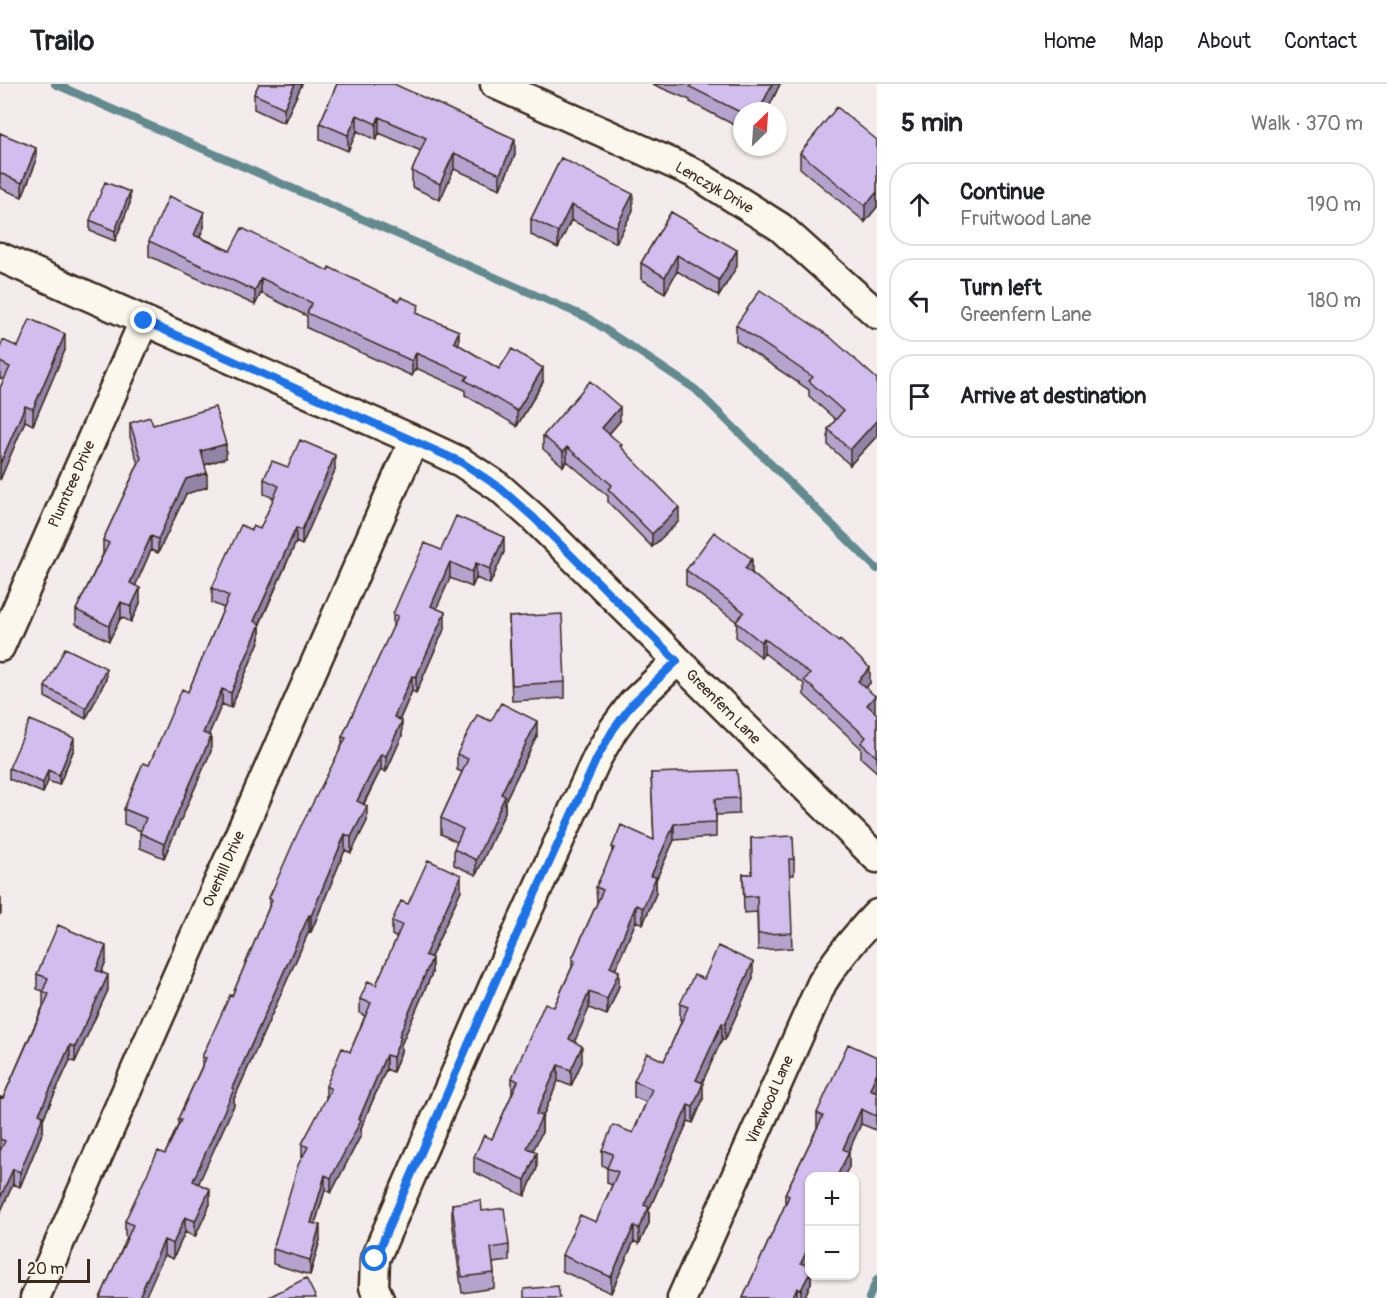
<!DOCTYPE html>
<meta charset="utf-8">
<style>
body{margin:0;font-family:Pangolin,sans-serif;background:#f6f6f6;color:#202124}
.controls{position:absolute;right:18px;bottom:18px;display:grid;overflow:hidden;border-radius:12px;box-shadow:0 2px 4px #0004}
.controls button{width:54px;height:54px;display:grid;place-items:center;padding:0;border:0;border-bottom:2px solid #e0e0e0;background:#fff;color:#202124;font:30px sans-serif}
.compass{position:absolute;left:733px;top:18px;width:54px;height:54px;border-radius:50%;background:#fff;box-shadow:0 2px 4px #0004;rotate:25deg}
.scale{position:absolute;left:18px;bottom:15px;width:72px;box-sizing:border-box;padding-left:6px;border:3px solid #3b2a1e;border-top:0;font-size:16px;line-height:21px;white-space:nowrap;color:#3b2a1e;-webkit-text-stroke:4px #fbf7ec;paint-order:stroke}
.stop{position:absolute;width:18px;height:18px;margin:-14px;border:4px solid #1a73e8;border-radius:50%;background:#fff}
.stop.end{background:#1a73e8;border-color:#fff;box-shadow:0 2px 6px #0008}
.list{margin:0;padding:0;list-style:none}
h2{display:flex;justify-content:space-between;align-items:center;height:78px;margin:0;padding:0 24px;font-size:26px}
h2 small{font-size:20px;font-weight:400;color:#757577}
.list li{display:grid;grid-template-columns:39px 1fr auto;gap:18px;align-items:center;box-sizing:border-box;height:84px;margin:0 12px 12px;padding:0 12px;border:2px solid #e0e0e0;border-radius:24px}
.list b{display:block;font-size:22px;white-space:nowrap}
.list p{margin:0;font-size:20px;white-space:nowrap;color:#757577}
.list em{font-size:20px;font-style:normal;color:#757577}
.icon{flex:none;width:33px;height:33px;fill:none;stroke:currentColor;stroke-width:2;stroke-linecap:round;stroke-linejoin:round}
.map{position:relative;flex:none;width:877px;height:1214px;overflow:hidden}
header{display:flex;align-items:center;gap:36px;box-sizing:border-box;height:84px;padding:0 30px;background:#fff;border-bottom:2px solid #e0e0e0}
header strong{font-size:28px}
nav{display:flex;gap:33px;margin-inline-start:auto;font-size:21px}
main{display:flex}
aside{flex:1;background:#fff}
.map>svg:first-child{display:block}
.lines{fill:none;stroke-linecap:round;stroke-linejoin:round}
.stream{stroke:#638b8f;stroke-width:8}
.minor-casing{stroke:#3b2a1e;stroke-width:33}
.minor{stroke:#fbf7ec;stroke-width:28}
.wall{fill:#b4a3cd;stroke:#3b2a1e;stroke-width:1.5}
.shaded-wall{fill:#9284a7;stroke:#3b2a1e;stroke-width:1.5}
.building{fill:#d1bdee;stroke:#3b2a1e;stroke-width:1.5}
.route{stroke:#1a73e8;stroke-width:8}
.labels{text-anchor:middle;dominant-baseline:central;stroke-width:4.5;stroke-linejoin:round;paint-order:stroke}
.street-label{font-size:15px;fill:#3b2a1e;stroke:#fbf7ec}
</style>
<header>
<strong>Trailo</strong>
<nav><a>Home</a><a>Map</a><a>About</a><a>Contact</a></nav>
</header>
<main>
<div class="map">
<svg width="877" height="1214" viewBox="0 0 877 1214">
<rect width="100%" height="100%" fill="#f3ebec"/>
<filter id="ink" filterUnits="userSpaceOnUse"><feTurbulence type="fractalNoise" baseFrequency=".0167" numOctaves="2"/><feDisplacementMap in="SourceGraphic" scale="12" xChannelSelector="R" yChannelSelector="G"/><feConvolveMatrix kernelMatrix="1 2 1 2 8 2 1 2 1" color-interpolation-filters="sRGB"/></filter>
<g filter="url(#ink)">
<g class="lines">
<path class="stream" d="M55 0 588 234 695 305 877 485
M869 1214 877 1195"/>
<defs>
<path id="minor" d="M495 0 694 89 780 143 877 230
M0 173 414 356 461 378 499 403 534 434 877 774
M0 563 144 237
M35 1214 414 356
M379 1214 374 1203 375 1175 501 885 597 674 613 646 632 620 677 577
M682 1214 822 899C838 873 856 852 877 830"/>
</defs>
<use href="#minor" class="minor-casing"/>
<use href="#minor" class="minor"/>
</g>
<path class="wall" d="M259 0H302L284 39 254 25V10Z
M337 0 515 71 500 105 454 85 440 116 412 103V87L421 67 379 49 376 56 357 47 348 67 320 55V39Z
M652 0H780L767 27H742V45L690 18V16Z
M0 49 36 78 22 113 0 104Z
M877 56V123L865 138 800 84V69Z
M561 74 633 126 616 159 571 136 558 164 531 151V135Z
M130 119 115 157 90 147V136Z
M671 128 737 182 719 212 677 187 665 209 641 195V179Z
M204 143 200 153 230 167 328 187 419 230 459 261 499 285 543 298 517 342 465 311V306L416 284 412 292 307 244V232L261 209 255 221 149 172V157Z
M736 241 877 295V352L850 381 828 361V345L836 336 809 312V306L736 257Z
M18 263 65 266 33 341 25 337 0 396V304L4 296 0 294V264Z
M620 337 609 350 622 364 679 437 652 463 608 418V412L567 377 563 382 543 365V352Z
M130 339 153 341 226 374 205 381 207 403 186 410 158 469 151 466 135 502 140 519 131 538 121 533 109 557 76 540V526L103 470V456L138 380 130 353Z
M288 383 335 386 302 461 296 458 260 540V555L231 624 222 620 208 651 211 667 164 774 140 764V749L141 747 124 740V725L149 681 188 608 224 524 212 519V504L251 446 260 445 274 414 264 410V395Z
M441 466 504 468 490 500 476 494 472 503 450 494 436 524 445 543 416 609 412 607 400 635 402 652 386 688 381 685 364 720 367 737 351 769 345 766 311 848 309 847 234 1015V1021L198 1100 210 1120 195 1153 185 1148 173 1175 164 1171 100 1214 127 1154 125 1152V1137L165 1070 178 1041V1035L202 982V973L232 912 269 823V814L342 661V653L393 543V530Z
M686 486 752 489 870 599 865 604 874 628 877 630V688L861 674V664L804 611V600L764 569 761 573 736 553 737 538 686 501Z
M509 533 565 598V614L512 617Z
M106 595 86 635 45 613V603Z
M491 637 537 652 505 717V728L476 791 454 781V765L457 758 441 750V734L462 688 457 686V670Z
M74 665 59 701 48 697 43 709 9 695V684Z
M651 689 739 714V730L716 731V753L674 756 656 796V809L643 840 636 837 615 885 619 902 607 931 589 924 574 958 582 978 571 1002 558 997 542 1034V1048L533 1066 537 1084 525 1112 474 1088V1073L492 1055 512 1010V994L554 923 572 883V875L597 819 596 803 612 770V763L654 756Z
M751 754 794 775V791H789L792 864 758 866 757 828 744 829 743 790H752Z
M461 806 431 873 432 889 401 961V968L393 988 386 985 361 1044V1051L331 1109 325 1106 315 1140 320 1156 310 1191 273 1180V1165L302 1074V1060L326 1016V1002L350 968 365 932 360 929V915L376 901 397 854 392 851V837L408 820Z
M106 877 101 889 108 906 75 978 70 976 43 1035V1047L20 1103 13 1100 0 1129V1013L3 1014 43 922V907L37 905V890Z
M753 894 725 956 722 955 702 999 703 1015 693 1039 688 1037 649 1126V1139L639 1160 634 1157 611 1209 562 1187V1171L596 1138 612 1101 607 1099V1084L602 1081V1066L633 1049 646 1018 634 1013V997L664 977 682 936H680V920L704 895Z
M877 973V1003L875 1007 877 1008V1044L876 1046 861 1040 848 1067 849 1083 810 1092 807 1182 811 1191V1199L804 1214H743L785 1121V1110L817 1044V1029Z
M452 1120 482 1127 509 1161V1177L493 1179 494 1189V1204L462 1209 452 1136Z"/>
<path class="shaded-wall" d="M295 0H302L284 39V24Z
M772 0H780L767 27H759Z
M357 31V47L348 67V51Z
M379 33V49L376 56V40Z
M515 55V71L500 105V90Z
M36 64V78L22 113V99Z
M454 69V85L440 116V100Z
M130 108V119L115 157V147Z
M877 108V123L865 138V122Z
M633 110V126L616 159V143Z
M571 121V136L558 164V148Z
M204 128V143L194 165V151Z
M737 166V182L719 212V196Z
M677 171V187L665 209V193Z
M261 194V209L255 221V207Z
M459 247V262L454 258Z
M65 250V266L33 341V325Z
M416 269V284L412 292V277Z
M543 284V298L517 342V327Z
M25 322V337L0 396V380Z
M620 323V337L602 358V344Z
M877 336V352L850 381V366Z
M226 360V374L201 382V367Z
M567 363V377L563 382V368Z
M335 371V386L302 461V446Z
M207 389V403L186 410 158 469V455L186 395Z
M679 423V437L652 463V450Z
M296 444V458L254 552V537Z
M151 452V466L130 514V499Z
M504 453V468L490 500V485Z
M752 475V490L745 484Z
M450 478V494L431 537V522Z
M476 479V494L472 503V488Z
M140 504V519L131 538V523Z
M121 518V533L109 557V542Z
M445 528V543L416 609V593Z
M260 540V555L231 624V609Z
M764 554V569L761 573V558Z
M106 584V595L86 635V624Z
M870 584V599L858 612V597Z
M412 592V607L394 648V633Z
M222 605V620L203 664V649Z
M875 612V627L867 636V621Z
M402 637V652L386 688V672Z
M537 637V652L505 717V728L476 791V776L501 710Z
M211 652V667L164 774V760Z
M74 654V665L59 701V691Z
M381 670V685L357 732V717Z
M48 686V697L43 709V699Z
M367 722V737L351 769V753Z
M674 740V756L656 796V809L643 840V824L651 792Z
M345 750V766L311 848V832Z
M461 791V806L425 886V871Z
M1 814V829L0 831V815Z
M636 821V837L610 898V883Z
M309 831V847L234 1015V1021L193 1112V1097L232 1004Z
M106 862V877L96 901V886Z
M432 874V889L401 961V968L393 988V973L399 952Z
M753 878V894L725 956V940Z
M619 887V902L607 931V915Z
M108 891V906L75 978V963Z
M589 908V924L569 971V955Z
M722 939V955L696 1012V996Z
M70 961V976L43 1035V1047L20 1103V1088L39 1030Z
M582 962V978L571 1002V986Z
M386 971V985L361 1044V1051L331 1109V1094L359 1035Z
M558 981V997L542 1034V1048L527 1079V1064L536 1030Z
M877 988V1003L870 1020V1005Z
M703 999V1015L693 1039V1023Z
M688 1021V1037L649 1126V1139L639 1160V1144L644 1121Z
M861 1025V1040L843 1080V1065Z
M877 1029V1044L876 1046V1032Z
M537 1068V1084L525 1112V1096Z
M849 1068V1083L844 1092H837Z
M13 1085V1100L0 1129V1114Z
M325 1091V1106L311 1154V1139Z
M210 1105V1120L195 1153V1137Z
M856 1108V1123L855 1127V1112Z
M185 1133V1148L173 1175V1160Z
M320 1141V1156L310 1191V1176Z
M634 1142V1157L611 1209V1193Z
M164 1156V1171L145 1214 140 1211Z
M810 1160V1175L801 1194V1179Z
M810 1188V1191H811V1199L804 1214H801V1206Z
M797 1204V1214H792Z"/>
<path class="building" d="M259 0H295L284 24 254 10Z
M337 0H394L515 55 500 90 454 69 440 100 412 87 426 54 379 33 376 40 357 31 348 51 320 39Z
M690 0H772L759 27H742V29L690 3 691 1Z
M837 23 877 56V108L865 122 800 69Z
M0 49 36 64 22 99 0 89Z
M561 74 633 110 616 143 571 121 558 148 531 135Z
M105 98 130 108 115 147 90 136Z
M169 112 204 128 194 151 230 167 242 144 328 187 329 183 399 217 401 213 419 221 416 229 459 247 454 258 499 285 512 265 543 284 517 327 465 296 468 292 416 269 412 277 307 229 312 219 261 194 255 207 149 157Z
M671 128 737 166 719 196 677 171 665 193 641 179Z
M760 206 829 252 877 295V336L850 366 828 345 843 327 809 297 813 293 736 241Z
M30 235 65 250 33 325 25 322 0 380V304L10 283 0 278V264L3 256 18 263Z
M590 297 620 323 602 344 622 361 620 362 679 423 652 450 608 405 612 401 567 363 563 368 543 352Z
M215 323 226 360 201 367 207 389 186 395 158 455 151 452 130 499 140 504 131 523 121 518 109 542 76 526 109 459 103 456 141 374 130 339 150 333 153 341Z
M300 356 335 371 302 446 296 444 254 537 260 540 231 609 222 605 203 649 211 652 164 760 140 749 146 734 124 725 143 679 149 681 182 605 188 608 229 512 212 504 241 441 251 446 253 442 260 445 279 402 264 395 272 377 288 383Z
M456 432 504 453 490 485 476 479 472 488 450 478 431 522 445 528 416 593 412 592 394 633 402 637 386 672 381 670 357 717 367 722 351 753 345 750 311 832 309 831 232 1004 234 1005 193 1097 210 1105 195 1137 185 1133 173 1160 164 1156 140 1211 148 1214H100L133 1141 125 1137 158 1067 165 1070 181 1036 178 1035 206 974 202 973 230 911 232 912 272 816 269 814 298 748 346 654 342 653 398 532 393 530 402 509 425 459 441 466Z
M714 448 752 475 745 484 839 558 840 556 870 584 858 597 875 612 867 621 877 630V673L861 659 866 653 804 596 810 590 764 554 761 558 736 538 744 528 686 486Z
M562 530 565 598 512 601 509 533Z
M65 564 106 584 86 624 45 603Z
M501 619 537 637 501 710 505 712 476 776 454 765 463 745 441 734 468 675 457 670 477 631 491 637Z
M30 636 74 654 59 691 48 686 43 699 9 684Z
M737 686 739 714 715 715 716 738 674 740 651 792 656 793 643 824 636 821 610 883 619 887 607 915 589 908 569 955 582 962 571 986 558 981 536 1030 542 1032 527 1064 537 1068 525 1096 474 1073 484 1051 492 1055 518 997 512 994 545 919 554 923 575 877 572 875 603 806 596 803 614 764 612 763 621 741 654 756 651 689Z
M793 752 794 775H789L792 849 758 850 757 812 744 813 743 790H752L751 754Z
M428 776 461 791 425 871 432 874 399 952 401 953 393 973 386 971 359 1035 361 1036 331 1094 325 1091 311 1139 320 1141 310 1176 273 1165 298 1081 308 1063 302 1060 331 1005 326 1002 342 964 350 968 371 919 360 915 368 897 376 901 402 841 392 837 401 817 408 820Z
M58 841 106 862 96 886 108 891 75 963 70 961 39 1030 43 1032 20 1088 13 1085 0 1114V1067L5 1057 0 1055V1013L3 1014 49 910 43 907 48 894 37 890Z
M718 862 753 878 725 940 722 939 696 996 703 999 693 1023 688 1021 644 1121 649 1123 639 1144 634 1142 611 1193 562 1171 580 1131 596 1138 618 1088 607 1084 613 1070 602 1066 613 1041 633 1049 652 1005 634 997 647 969 664 977 688 923 680 920 694 891 704 895Z
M848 960 877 973V988L870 1005 877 1008V1029L876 1032 861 1025 843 1065 849 1068 837 1092H810V1160L801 1179 810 1183V1188L801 1206 797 1204 792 1214H743L789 1112 785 1110 823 1032 817 1029Z
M481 1116 482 1127 504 1124 509 1161 491 1164 494 1189 462 1193 452 1120Z
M306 1194 316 1214H267Z
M558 1202 560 1214H524V1205Z"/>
</g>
<g class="lines" filter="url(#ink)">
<path class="route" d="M144 237 461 378 499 403 534 434 677 577 632 620 613 646 597 674 501 885 375 1175"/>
</g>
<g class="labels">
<g class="street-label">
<text transform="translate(714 104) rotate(30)">Lenczyk Drive</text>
<text transform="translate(72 400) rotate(-66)">Plumtree Drive</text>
<text transform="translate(723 623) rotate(45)">Greenfern Lane</text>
<text transform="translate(224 785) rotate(-66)">Overhill Drive</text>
<text transform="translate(770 1016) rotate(-66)">Vinewood Lane</text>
</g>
</g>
</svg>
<div class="controls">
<button>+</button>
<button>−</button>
</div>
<svg class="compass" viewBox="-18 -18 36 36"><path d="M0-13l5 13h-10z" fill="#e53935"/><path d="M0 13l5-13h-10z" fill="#757577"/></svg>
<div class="scale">20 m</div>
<div class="stop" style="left:375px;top:1175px"></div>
<div class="stop end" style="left:144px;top:237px"></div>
</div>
<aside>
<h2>5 min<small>Walk · 370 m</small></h2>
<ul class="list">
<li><svg class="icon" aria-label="ahead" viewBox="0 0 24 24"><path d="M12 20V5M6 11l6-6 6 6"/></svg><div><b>Continue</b><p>Fruitwood Lane</p></div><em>190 m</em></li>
<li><svg class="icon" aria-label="left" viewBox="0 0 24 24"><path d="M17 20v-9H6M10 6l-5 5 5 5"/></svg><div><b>Turn left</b><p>Greenfern Lane</p></div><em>180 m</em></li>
<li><svg class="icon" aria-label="arrive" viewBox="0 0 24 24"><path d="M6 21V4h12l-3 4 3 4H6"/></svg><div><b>Arrive at destination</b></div></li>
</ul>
</aside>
</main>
